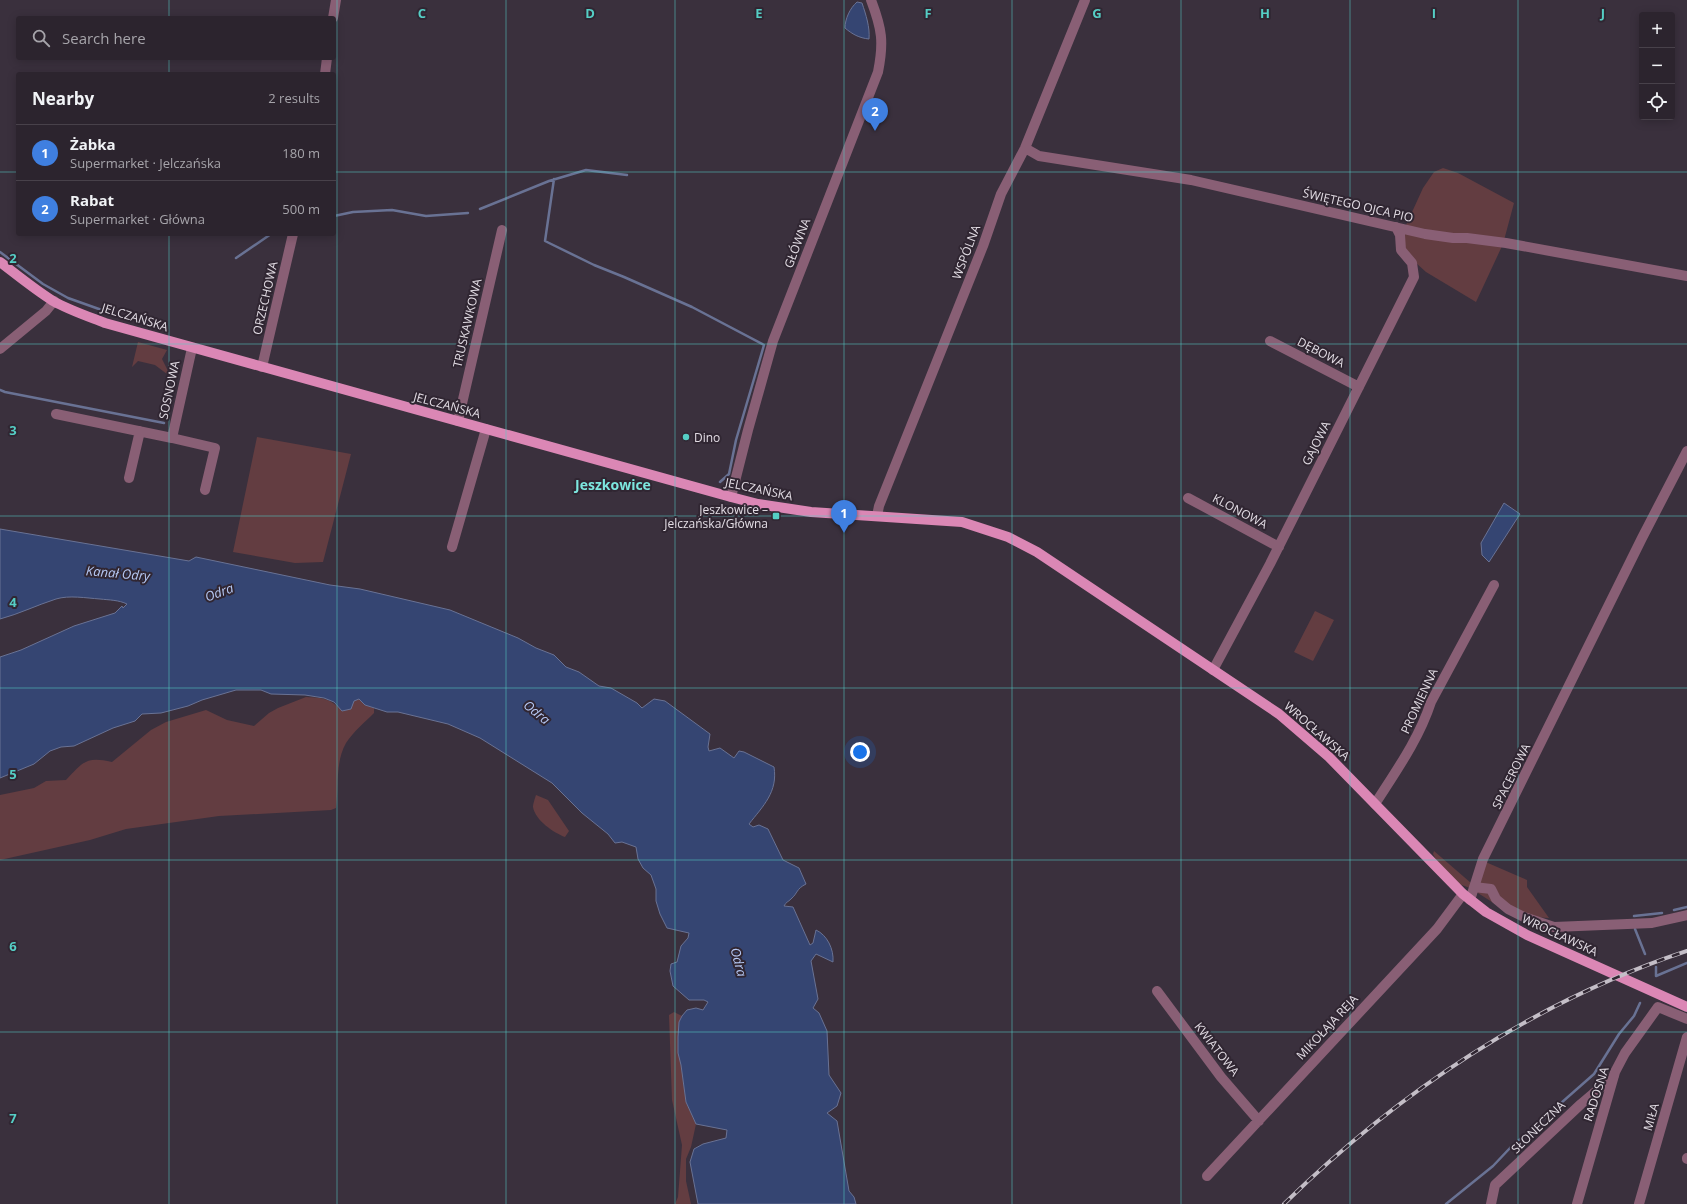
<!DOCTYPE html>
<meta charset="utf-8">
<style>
body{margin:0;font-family:"Open Sans",sans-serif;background:#342c36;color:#f1f3f6}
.controls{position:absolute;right:12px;top:12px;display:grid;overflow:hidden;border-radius:4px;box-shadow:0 2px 10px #0003}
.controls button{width:36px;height:36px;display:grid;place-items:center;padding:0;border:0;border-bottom:1px solid #48414a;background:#2c242e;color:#f1f3f6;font:20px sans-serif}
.you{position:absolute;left:860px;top:752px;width:14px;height:14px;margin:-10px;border:3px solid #fff;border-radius:50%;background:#1a73e8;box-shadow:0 0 0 6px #1a73e833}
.badge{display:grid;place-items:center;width:26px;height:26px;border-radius:50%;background:#55cec5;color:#fff;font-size:13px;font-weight:700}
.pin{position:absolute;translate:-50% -33px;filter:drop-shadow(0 1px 2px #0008)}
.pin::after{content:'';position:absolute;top:21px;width:14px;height:12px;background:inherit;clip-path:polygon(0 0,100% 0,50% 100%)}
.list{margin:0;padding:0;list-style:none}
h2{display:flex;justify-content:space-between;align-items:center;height:52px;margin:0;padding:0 16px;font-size:17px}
h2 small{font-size:13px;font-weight:400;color:#a6a4aa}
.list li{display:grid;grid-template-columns:26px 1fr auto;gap:12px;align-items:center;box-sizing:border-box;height:56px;padding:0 16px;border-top:1px solid #48414a}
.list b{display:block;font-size:15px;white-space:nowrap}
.list p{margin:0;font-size:13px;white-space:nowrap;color:#a6a4aa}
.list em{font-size:13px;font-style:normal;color:#a6a4aa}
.icon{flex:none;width:22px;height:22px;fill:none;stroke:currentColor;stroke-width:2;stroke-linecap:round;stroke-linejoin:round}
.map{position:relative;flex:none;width:1687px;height:1204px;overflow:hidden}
.search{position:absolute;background:#2c242e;box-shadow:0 2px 10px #0003;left:16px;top:16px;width:320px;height:44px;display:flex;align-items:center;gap:10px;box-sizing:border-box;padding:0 14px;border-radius:4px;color:#a6a4aa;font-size:15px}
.panel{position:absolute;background:#2c242e;box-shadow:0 2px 10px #0003;left:16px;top:72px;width:320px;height:164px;border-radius:4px}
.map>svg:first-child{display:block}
.green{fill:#633d41}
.water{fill:#354572;stroke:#697294}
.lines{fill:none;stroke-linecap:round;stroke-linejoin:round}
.stream{stroke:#697294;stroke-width:2.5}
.minor{stroke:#895f75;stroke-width:10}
.major{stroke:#db87b5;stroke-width:10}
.rail-casing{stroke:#c4bec7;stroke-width:4}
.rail{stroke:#302632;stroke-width:2.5;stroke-dasharray:8;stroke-linecap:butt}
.grid{fill:none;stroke:#55cec5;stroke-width:1;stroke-opacity:0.55}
.poi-dot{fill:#55cec5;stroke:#302632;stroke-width:1.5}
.labels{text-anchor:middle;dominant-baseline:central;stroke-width:4;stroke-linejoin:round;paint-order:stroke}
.street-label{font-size:12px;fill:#e2dce4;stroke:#302632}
.poi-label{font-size:12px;fill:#e2dce4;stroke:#302632;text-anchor:start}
.water-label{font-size:13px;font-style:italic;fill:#b6c8f4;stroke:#302632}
.quarter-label{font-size:14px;font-weight:bold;fill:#7de7df;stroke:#302632}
.grid-label{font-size:13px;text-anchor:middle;font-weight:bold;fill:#55cec5;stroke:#302632;stroke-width:4;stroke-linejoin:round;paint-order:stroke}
</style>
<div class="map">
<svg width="1687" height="1204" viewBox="0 0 1687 1204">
<rect width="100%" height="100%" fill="#3a303d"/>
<path class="green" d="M1443 168 1458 173 1514 203 1503 244 1476 302 1426 272 1404 252 1402 234 1423 188 1434 172Z
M138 342 167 350 162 359 171 377 155 365 138 361 132 367Z
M257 437 351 454 323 562 295 563 233 552Z
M1315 611 1334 620 1313 661 1294 652Z
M306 697C323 698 330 698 342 711L354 701 359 699 365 705 374 708V713C365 722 353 732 346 743 335 762 339 787 336 808L331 810 219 816 126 829 90 840 0 860V795L34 788 46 781 66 780C83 762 86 756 112 762L151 730 166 722 206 710 227 720 254 726 269 713 278 708Z
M536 795 548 800 569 831 565 837C554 833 535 820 533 807 533 804 535 798 536 795Z
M1434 851 1471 883 1481 860 1527 880V887L1549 918 1514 916 1470 888 1459 884 1437 861 1433 854Z
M674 1012 682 1016 679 1022 678 1053 681 1065 686 1102 696 1124 691 1147 686 1159V1181L691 1204H675L678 1197 682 1145 672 1100 669 1015Z"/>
<path class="water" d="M857 2 862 3C866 15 870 27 869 39 859 38 852 34 845 28 845 19 850 8 857 2Z
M1504 503 1520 514 1489 562 1482 555 1481 543Z
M0 529 189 561 196 557 330 585 360 589 450 610 518 638 536 648 554 655 566 667 579 672 599 686 611 688 637 703 642 708 654 699 665 701 710 734 708 747 709 751 720 748 734 758 739 751 744 752 774 767C778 792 763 806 749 824L753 827 759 825 768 829 783 860 799 868 806 884C796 889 798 893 791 899 788 902 786 902 784 906L793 907 810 945 813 943 816 930C827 935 834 949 833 962L816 954 811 961 818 999 813 1008 819 1013 827 1031 829 1075 841 1093 837 1106 827 1113 837 1121 849 1191 854 1197 856 1204H698L690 1162 694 1149 703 1144 726 1138 727 1130 696 1124 686 1102 681 1065 678 1053V1037L679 1022 682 1016 687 1010 696 1008 703 1010 708 1002 704 1000H689L673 986 670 971 671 964 677 962 681 946 688 938 689 933 667 928 660 914 656 901V889L651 875 643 868 638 859 636 847 622 842 615 843 608 834 582 813 552 783 480 738 448 724 398 712H387L365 705 359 699 354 701 351 709 342 711 334 702 324 698 305 695 271 694 261 690H236L202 700 188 706 161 713 142 714 135 721 113 728 74 746 61 747 50 751 34 764 0 778V657L21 650 74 626 115 613 122 606 123 608 127 604C119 600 109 600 100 599 86 598 69 595 56 599 37 605 19 614 0 619Z"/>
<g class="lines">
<path class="stream" d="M554 179 545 241 594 265 624 277 692 307 764 345 736 440 729 474 720 482
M480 209 549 181 586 170 627 175
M334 216 353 212 392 210 426 216 468 213
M0 252 43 284 68 298 113 314
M236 258 271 234
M126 317 166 329
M0 390 5 392 164 423
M1674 910 1687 907
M1634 916 1662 913
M1635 929 1645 954
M1656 967V976L1687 963
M1446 1204 1493 1166 1510 1148 1594 1074 1619 1034 1634 1016 1640 1003"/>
<path class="minor" d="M333 18 336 0
M325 74 327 58
M1025 148 1039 156 1191 180 1425 234 1453 238H1467L1506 243 1687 276
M1270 341 1359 387
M0 349 46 311 54 301
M262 367 293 234
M56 414 172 438 192 348
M458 421 502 230
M172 438 215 448 205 490
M129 478 140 431
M731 497 748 430 773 341 878 72C884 42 882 29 871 0
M1188 498 1279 547
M877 516 879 506 983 246 1001 194 1025 148 1085 0
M452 547 486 429
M1213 670 1270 564 1414 277 1412 263 1401 250 1400 235 1396 227
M1375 804C1396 771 1419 739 1431 702L1494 585
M1474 887 1491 889 1496 899 1508 909 1524 917 1554 927 1652 923 1687 915
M1470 900 1483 859 1642 538 1687 451
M1157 991 1221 1077 1259 1121
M1687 1159V1158
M1207 1176 1437 929 1463 894
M1491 1204 1495 1185 1581 1104 1614 1076
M1577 1204 1615 1072 1625 1053 1658 1007 1687 1019
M1639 1204 1687 1037"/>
<path class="major" d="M0 262C17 275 34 289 53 301 69 310 87 316 105 323L731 497 758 504 811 512 962 522 1008 537 1037 552 1279 714 1329 757 1463 894 1486 912 1527 935 1687 1007"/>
<defs>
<path id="rail" d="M1284 1204C1397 1093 1535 1001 1687 951"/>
</defs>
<use href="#rail" class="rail-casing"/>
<use href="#rail" class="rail"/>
</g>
<path class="grid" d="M169 0V18M337 0V1204M506 0V1204M675 0V1204M844 0V1204M1012 0V1204M1181 0V1204M1350 0V1204M1518 0V1204M169 58V74M0 172H18M334 172H1687M169 234V1204M0 344H1687M0 516H1687M0 688H1687M0 860H1687M0 1032H1687"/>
<g class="poi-dot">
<circle cx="686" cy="437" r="4"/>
<rect x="772" y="512" width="8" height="8" rx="2"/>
</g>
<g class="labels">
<g class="street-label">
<text transform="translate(1358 205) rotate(13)">ŚWIĘTEGO OJCA PIO</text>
<text transform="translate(797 243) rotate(-69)">GŁÓWNA</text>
<text transform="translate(966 252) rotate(-69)">WSPÓLNA</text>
<text transform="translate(265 298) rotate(-77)">ORZECHOWA</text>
<text transform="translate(135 317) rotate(17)">JELCZAŃSKA</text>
<text transform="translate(467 323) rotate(-77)">TRUSKAWKOWA</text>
<text transform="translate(1321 352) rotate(27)">DĘBOWA</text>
<text transform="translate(169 390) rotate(-78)">SOSNOWA</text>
<text transform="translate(447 405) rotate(15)">JELCZAŃSKA</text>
<text transform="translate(1316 443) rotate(-63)">GAJOWA</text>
<text transform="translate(759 489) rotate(12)">JELCZAŃSKA</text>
<text transform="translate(1240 511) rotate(28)">KLONOWA</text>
<text transform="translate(1419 701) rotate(-65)">PROMIENNA</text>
<text transform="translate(1317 731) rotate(41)">WROCŁAWSKA</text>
<text transform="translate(1511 776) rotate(-64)">SPACEROWA</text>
<text transform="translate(1560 935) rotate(25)">WROCŁAWSKA</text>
<text transform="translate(1327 1027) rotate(-47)">MIKOŁAJA REJA</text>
<text transform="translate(1217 1049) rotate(52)">KWIATOWA</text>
<text transform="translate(1596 1094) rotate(-72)">RADOSNA</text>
<text transform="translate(1651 1117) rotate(-74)">MIŁA</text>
<text transform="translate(1538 1127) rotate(-44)">SŁONECZNA</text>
</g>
<g class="poi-label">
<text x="694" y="437">Dino</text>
<text x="768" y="509" text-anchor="end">Jeszkowice –<tspan x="768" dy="14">Jelczańska/Główna</tspan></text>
</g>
<g class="water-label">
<text transform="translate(118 573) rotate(5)">Kanał Odry</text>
<text transform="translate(219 592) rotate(-20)">Odra</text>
<text transform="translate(537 712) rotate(39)">Odra</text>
<text transform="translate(739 962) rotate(76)">Odra</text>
</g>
<g class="quarter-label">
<text x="613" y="484">Jeszkowice</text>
</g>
</g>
<g class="grid-label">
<text x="422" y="18">C</text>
<text x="590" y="18">D</text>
<text x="759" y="18">E</text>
<text x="928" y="18">F</text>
<text x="1097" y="18">G</text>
<text x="1265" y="18">H</text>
<text x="1434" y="18">I</text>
<text x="1603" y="18">J</text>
<text x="13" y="263">2</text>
<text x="13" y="435">3</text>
<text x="13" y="607">4</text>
<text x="13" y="779">5</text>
<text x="13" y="951">6</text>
<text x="13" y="1123">7</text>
</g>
</svg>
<div class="controls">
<button>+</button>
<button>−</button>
<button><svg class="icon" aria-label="locate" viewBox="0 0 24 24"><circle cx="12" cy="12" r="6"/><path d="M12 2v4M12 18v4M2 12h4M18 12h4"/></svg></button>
</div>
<div class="you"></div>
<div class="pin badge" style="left:844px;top:533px;background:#3f7fe0">1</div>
<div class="pin badge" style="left:875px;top:131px;background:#3f7fe0">2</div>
<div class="search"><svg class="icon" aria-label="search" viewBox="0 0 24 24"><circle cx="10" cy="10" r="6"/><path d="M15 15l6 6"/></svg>Search here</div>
<section class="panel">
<h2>Nearby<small>2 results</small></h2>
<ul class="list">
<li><span class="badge" style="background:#3f7fe0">1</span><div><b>Żabka</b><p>Supermarket · Jelczańska</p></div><em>180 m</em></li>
<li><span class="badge" style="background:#3f7fe0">2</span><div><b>Rabat</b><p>Supermarket · Główna</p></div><em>500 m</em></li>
</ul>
</section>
</div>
